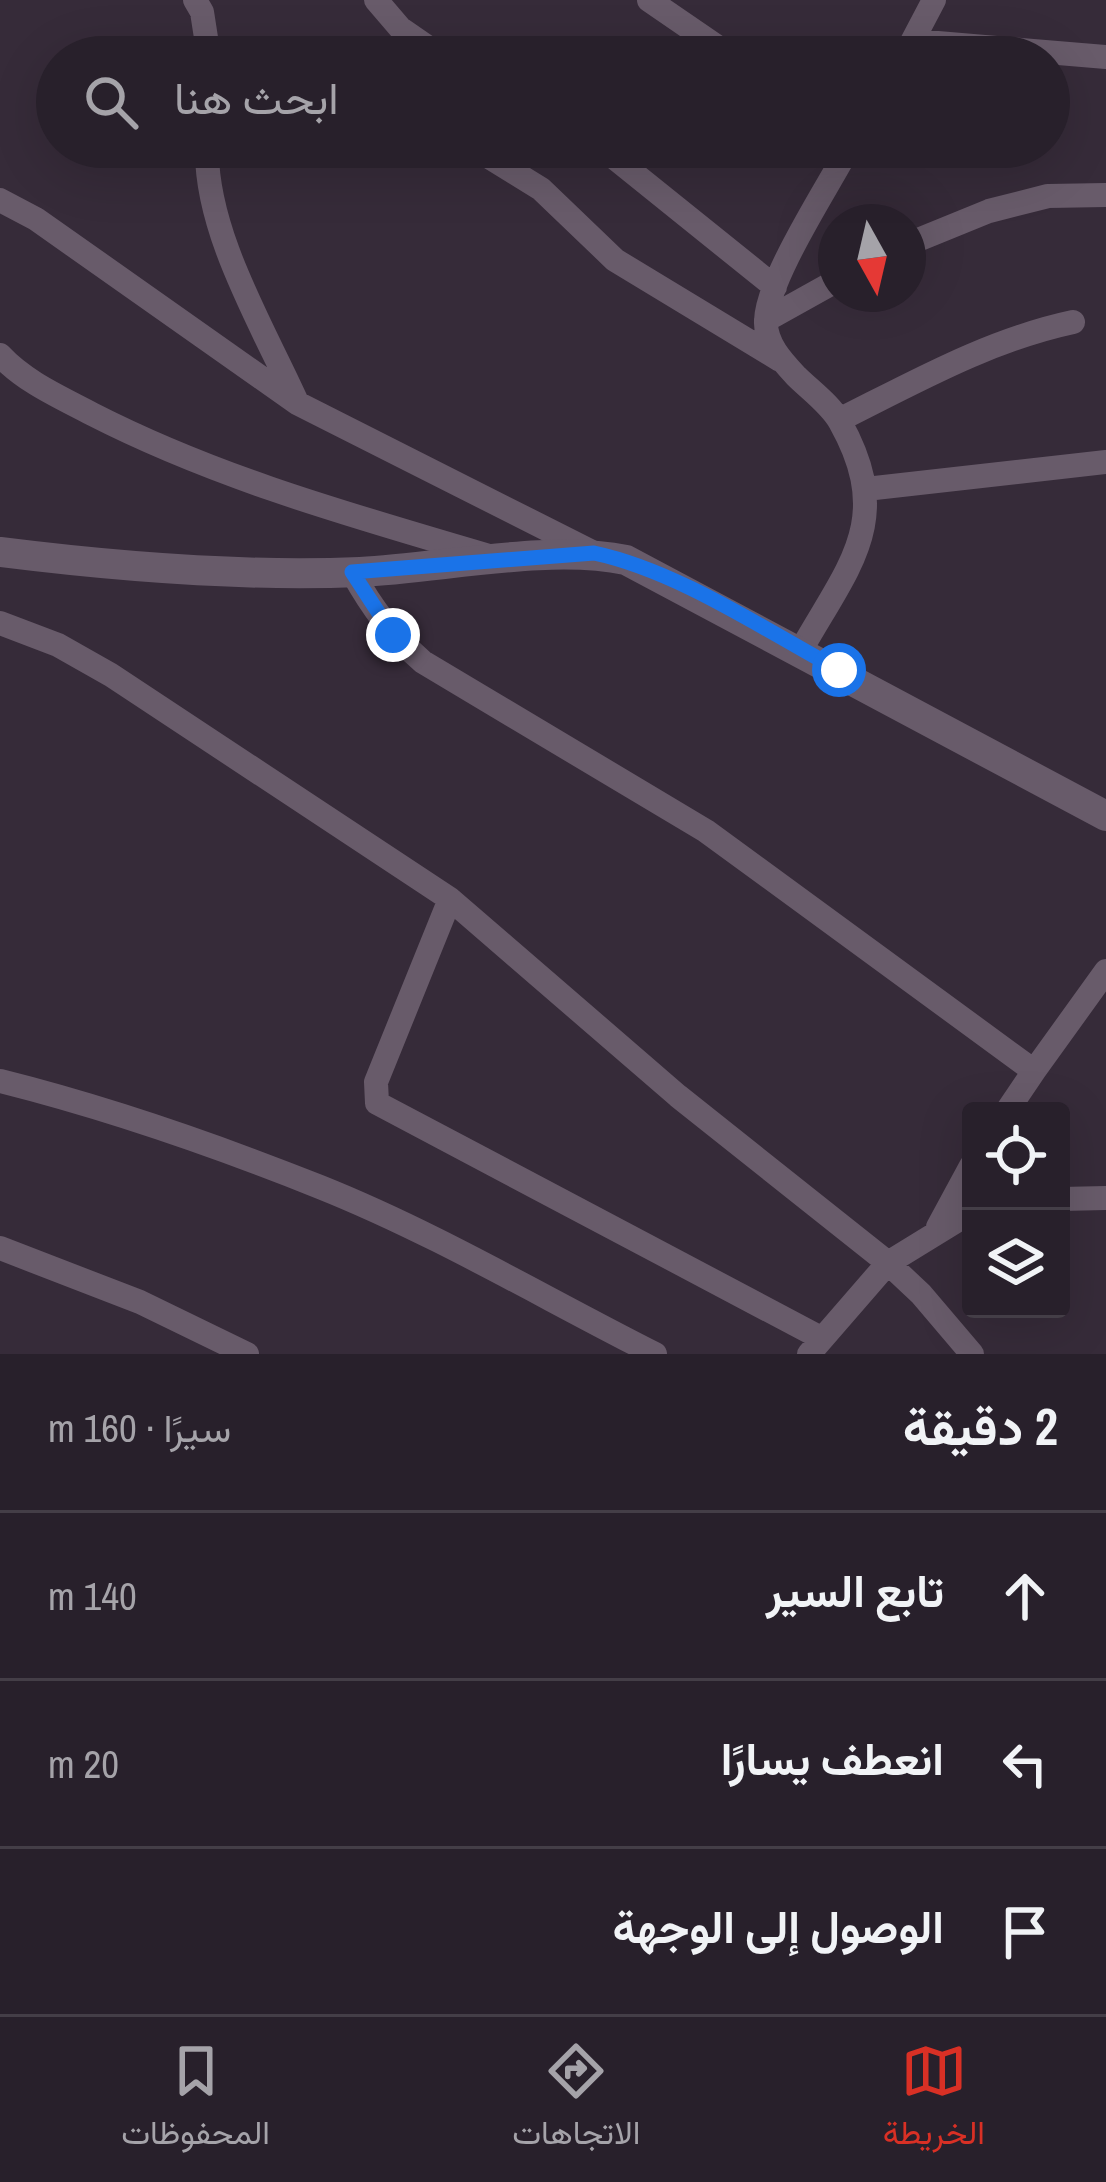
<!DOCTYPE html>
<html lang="ar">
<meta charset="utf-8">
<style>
body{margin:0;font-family:"Archivo Narrow",Vazirmatn,sans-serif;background:#302833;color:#f1f3f6;direction:rtl}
.controls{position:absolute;right:36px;bottom:36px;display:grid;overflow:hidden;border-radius:12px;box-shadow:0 12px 48px #0002}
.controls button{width:108px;height:108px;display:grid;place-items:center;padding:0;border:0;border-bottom:3px solid #443e47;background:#28202b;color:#f1f3f6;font:60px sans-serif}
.compass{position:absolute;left:818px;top:204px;width:108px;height:108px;border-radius:50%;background:#28202b;box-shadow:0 12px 48px #0002;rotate:172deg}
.stop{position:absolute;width:36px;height:36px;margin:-27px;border:9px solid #1a73e8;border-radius:50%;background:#fff}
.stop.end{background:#1a73e8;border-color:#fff;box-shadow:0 3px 12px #0008}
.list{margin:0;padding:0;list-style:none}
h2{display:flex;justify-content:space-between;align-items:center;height:156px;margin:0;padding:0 48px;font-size:51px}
h2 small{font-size:39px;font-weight:400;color:#a5a3a9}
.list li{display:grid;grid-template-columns:78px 1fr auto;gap:36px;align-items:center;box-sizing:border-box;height:168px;padding:0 48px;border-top:3px solid #443e47}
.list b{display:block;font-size:45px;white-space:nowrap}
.list em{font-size:39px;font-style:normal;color:#a5a3a9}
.icon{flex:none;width:66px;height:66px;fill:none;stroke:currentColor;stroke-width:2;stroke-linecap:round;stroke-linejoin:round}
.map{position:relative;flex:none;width:1106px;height:1354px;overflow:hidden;direction:ltr}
.search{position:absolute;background:#28202b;box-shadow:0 12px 48px #0002;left:36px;right:36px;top:36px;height:132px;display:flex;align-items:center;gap:30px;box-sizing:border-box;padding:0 42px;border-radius:66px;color:#a5a3a9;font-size:45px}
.sheet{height:660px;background:#28202b}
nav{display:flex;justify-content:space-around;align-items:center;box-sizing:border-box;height:168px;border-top:3px solid #443e47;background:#28202b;font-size:33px;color:#a5a3a9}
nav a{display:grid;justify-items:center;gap:6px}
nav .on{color:#d93025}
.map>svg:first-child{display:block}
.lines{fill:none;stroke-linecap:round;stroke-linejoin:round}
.minor{stroke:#685b6a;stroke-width:24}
.tertiary{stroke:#685b6a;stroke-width:30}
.route{stroke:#1a73e8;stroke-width:15}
</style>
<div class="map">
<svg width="1106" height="1354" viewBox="0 0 1106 1354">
<rect width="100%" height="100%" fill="#362b39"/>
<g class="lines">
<path class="minor" d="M195 0 202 12 209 57
M376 0 400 28 442 57
M649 0 732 57
M914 41 1106 57
M904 57 934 0
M207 147C205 231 262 325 296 400
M473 147 541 189 615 260 780 360
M601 147 775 287
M0 200 36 219 297 403 592 552
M908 244 989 211 1048 196 1106 195
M766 320 836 281
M0 355C25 382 60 397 92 414 219 479 354 516 489 556
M839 420C915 382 989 340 1073 322
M866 489 1106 462
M352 572C372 608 392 635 423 662L706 831 1034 1071 1106 971
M0 623 58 645 111 675 450 899 678 1096 888 1263 921 1294 972 1354
M801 650C849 565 895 520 840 422 831 405 810 390 796 376 782 361 765 343 766 321 767 279 828 187 849 147
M450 899 376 1082 377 1103 821 1338
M0 1081C108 1108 217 1146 320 1187 435 1233 544 1298 655 1354
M1007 1111 1034 1071
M1061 1199 1106 1198
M938 1227 971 1166
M0 1248 140 1302 247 1354
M809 1354 888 1263 971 1212"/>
<path class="tertiary" d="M0 552C119 567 240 577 360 572 442 568 548 544 626 560L1106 816"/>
</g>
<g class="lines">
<path class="route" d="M393 635 352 572 594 553C678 571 763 629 839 670"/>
</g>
</svg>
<div class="controls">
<button><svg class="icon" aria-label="locate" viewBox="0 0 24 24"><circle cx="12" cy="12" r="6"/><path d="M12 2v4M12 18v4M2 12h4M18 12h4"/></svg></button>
<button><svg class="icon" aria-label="layers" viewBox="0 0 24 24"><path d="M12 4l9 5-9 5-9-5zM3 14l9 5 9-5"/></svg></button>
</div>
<svg class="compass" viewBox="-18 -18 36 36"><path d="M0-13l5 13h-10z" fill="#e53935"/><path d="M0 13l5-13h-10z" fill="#a5a3a9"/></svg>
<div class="stop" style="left:839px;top:670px"></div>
<div class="stop end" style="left:393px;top:635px"></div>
<div class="search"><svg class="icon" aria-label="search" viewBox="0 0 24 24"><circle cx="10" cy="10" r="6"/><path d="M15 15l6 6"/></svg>ابحث هنا</div>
</div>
<section class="sheet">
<h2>2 دقيقة<small>سيرًا · 160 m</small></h2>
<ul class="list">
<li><svg class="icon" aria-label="ahead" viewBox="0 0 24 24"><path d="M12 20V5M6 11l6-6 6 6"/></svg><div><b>تابع السير</b></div><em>140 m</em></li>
<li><svg class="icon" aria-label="left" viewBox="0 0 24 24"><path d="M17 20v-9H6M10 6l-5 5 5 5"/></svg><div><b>انعطف يسارًا</b></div><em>20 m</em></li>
<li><svg class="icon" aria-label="arrive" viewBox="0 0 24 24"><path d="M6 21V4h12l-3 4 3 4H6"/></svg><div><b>الوصول إلى الوجهة</b></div></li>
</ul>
</section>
<nav>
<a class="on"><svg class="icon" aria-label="map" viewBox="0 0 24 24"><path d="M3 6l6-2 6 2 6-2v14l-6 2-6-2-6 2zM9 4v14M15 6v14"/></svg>الخريطة</a>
<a><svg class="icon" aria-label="directions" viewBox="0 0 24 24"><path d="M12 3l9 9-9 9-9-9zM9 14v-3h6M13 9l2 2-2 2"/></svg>الاتجاهات</a>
<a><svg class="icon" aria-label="saved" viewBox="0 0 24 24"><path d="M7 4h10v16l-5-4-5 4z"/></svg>المحفوظات</a>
</nav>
